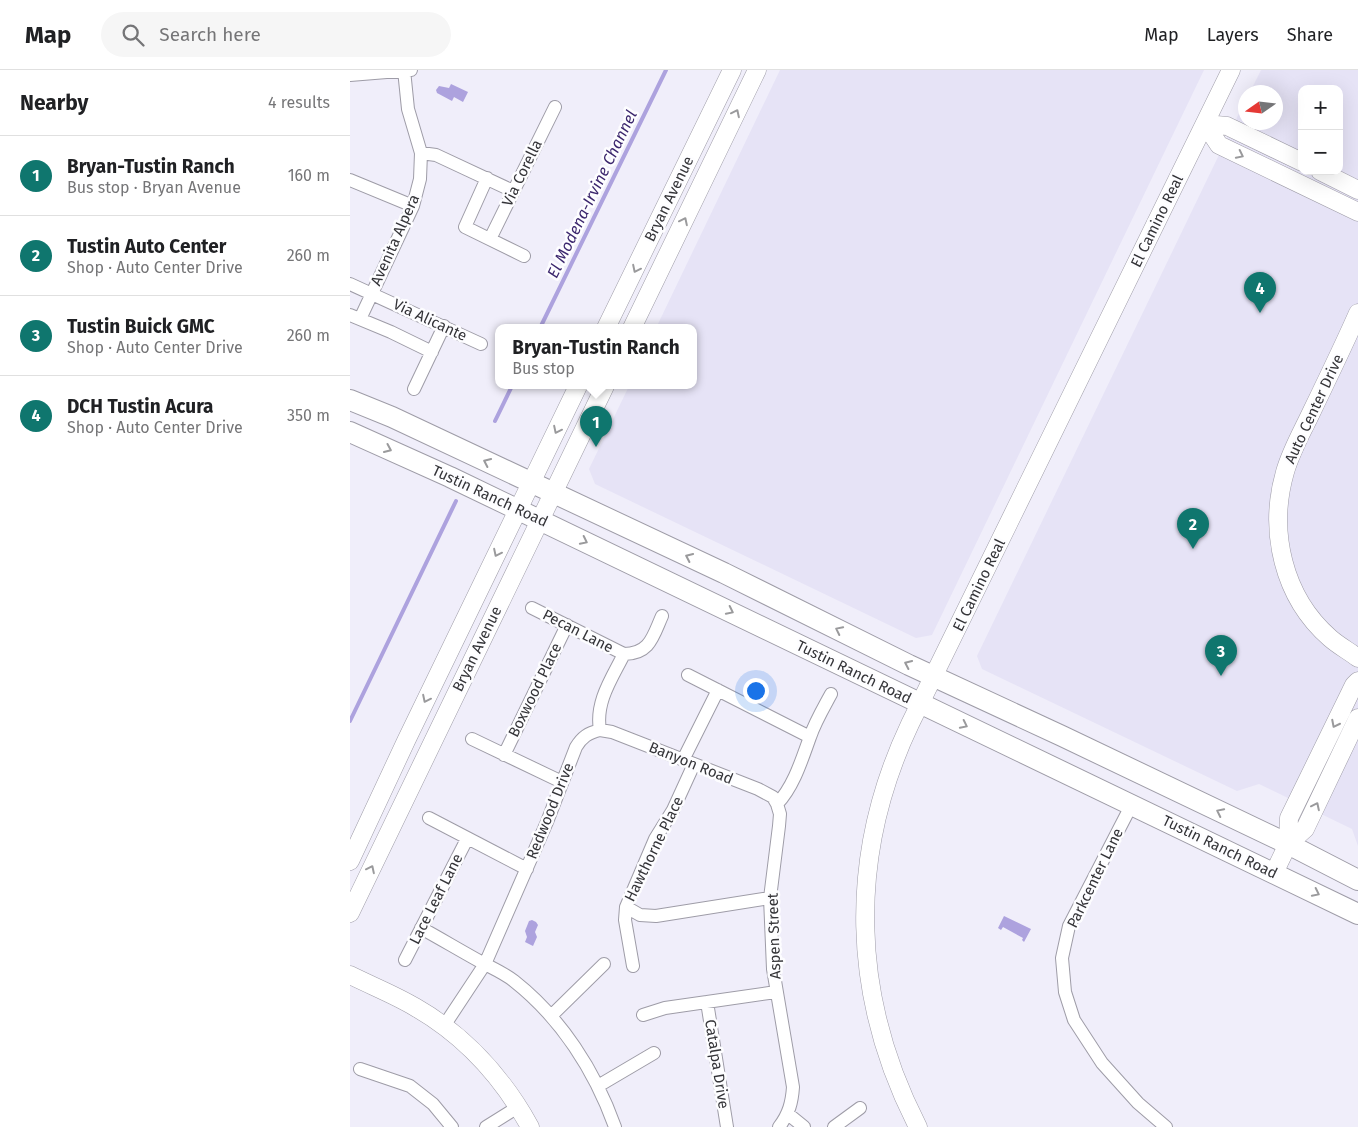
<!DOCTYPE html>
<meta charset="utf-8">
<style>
body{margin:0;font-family:"Fira Sans",sans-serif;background:#f6f6f6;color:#202124}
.controls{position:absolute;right:15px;top:15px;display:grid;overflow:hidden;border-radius:10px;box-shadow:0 5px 20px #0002}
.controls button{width:45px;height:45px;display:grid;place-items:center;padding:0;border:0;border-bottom:1px solid #e0e0e0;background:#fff;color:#202124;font:25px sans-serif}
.compass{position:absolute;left:888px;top:15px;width:45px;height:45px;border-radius:50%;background:#fff;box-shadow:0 5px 20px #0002;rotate:256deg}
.you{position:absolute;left:405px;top:620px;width:18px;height:18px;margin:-12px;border:4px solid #fff;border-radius:50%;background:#1a73e8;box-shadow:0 0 0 8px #1a73e833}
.badge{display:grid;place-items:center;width:32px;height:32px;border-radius:50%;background:#0f766e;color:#fff;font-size:16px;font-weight:700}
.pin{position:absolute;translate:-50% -41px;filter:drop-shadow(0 1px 2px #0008)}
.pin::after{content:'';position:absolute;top:26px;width:18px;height:15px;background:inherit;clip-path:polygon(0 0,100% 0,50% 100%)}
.popup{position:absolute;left:145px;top:254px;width:202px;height:65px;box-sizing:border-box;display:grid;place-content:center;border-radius:10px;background:#fff;filter:drop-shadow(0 1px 4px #0005);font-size:16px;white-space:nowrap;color:#757577}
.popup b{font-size:19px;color:#202124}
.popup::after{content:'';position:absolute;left:50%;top:100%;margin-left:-10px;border:10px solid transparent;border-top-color:#fff}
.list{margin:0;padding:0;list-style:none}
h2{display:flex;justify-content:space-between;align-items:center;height:65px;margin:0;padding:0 20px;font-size:21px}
h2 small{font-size:16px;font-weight:400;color:#757577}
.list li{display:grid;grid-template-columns:32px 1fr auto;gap:15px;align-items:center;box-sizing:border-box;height:80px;padding:0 20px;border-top:1px solid #e0e0e0}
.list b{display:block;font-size:19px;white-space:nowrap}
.list p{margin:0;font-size:16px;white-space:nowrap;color:#757577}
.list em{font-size:16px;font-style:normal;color:#757577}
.icon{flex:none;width:28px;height:28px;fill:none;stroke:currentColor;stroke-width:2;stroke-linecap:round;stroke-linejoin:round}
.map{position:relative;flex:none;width:1008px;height:1057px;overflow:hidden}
header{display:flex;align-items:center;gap:30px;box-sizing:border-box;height:70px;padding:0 25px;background:#fff;border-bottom:1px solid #e0e0e0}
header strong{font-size:24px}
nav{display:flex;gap:28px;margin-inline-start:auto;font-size:18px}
.search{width:350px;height:45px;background:#f6f6f6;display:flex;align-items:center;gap:12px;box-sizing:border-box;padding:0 18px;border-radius:28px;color:#757577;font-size:19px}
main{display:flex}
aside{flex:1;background:#fff}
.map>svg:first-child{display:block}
.built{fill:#e6e3f6;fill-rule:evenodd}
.water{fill:#ada2de}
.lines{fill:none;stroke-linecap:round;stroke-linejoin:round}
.stream{stroke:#ada2de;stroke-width:4}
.street-casing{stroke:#9e9ca7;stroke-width:14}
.secondary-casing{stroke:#9e9ca7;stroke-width:19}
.primary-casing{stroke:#9e9ca7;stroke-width:22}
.street{stroke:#fff;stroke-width:12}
.secondary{stroke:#fff;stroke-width:18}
.primary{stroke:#fff;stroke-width:20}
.oneway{stroke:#9a9a9c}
.labels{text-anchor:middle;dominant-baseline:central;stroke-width:5;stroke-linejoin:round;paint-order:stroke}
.street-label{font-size:15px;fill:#343438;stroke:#fdfdff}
.water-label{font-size:16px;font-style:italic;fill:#3c276e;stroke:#fdfdff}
</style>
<header>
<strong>Map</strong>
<div class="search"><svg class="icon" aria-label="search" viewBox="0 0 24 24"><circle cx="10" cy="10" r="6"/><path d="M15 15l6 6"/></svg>Search here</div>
<nav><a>Map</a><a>Layers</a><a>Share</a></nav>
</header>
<main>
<aside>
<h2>Nearby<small>4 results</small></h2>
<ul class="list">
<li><span class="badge">1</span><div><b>Bryan-Tustin Ranch</b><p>Bus stop · Bryan Avenue</p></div><em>160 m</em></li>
<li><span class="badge">2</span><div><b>Tustin Auto Center</b><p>Shop · Auto Center Drive</p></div><em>260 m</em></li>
<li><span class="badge">3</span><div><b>Tustin Buick GMC</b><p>Shop · Auto Center Drive</p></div><em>260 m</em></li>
<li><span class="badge">4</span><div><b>DCH Tustin Acura</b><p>Shop · Auto Center Drive</p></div><em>350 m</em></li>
</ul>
</aside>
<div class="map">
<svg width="1008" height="1057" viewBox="0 0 1008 1057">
<rect width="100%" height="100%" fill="#f0eefa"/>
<path class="built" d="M430 0H854L582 565 566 568 245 414 239 399 279 316H344V258H306Z
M911 0H1008V776L1002 759 909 714 887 721 632 599 627 586 895 31 896 52H926V22H900ZM952 19H989V101H952Z"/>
<path class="water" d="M101 14 118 22 113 32 104 27 102 31 87 23 86 20 89 16 99 18Z
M654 846 681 859 674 872 672 870 673 868 653 857 651 860 648 858Z
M182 850 186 852 188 855 185 862 187 867 183 876 175 872 177 867 175 861 179 851Z"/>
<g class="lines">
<path class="stream" d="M190 258 316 0
M145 351 162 316
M0 651 106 431"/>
<defs>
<path id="street" d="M0 5 61 0
M71 83 86 85 163 121
M137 108 115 157 174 186
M0 110 63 136
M140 169 205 37
M0 214 131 274
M0 245 41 262 82 282
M10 249 63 136 70 109 71 83 58 39 54 0
M64 319 94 256
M182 538 274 584
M338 605 460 667
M250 660 262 662 408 719 423 727 427 734
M122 669 212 712
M154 685 217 555
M333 690 368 620
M782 734 719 856 712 888 715 922 724 950 752 993 788 1033 816 1057
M79 748 177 799
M276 837 290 845 306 846 420 828
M71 858C91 869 111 881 131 892 142 898 154 903 164 911 211 948 245 1001 265 1057
M55 890 117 769
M283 896 275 850 276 837 305 769 323 740 344 694
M357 932 377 1057
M293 945 315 938 426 922
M201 946 254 894
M94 956 135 894 197 752 226 677C232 667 238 663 250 660 245 632 262 608 274 584 300 584 303 566 312 546
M10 999 60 1016 83 1034 102 1057
M248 1016 304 983
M438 1044 454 1057
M136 1057 168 1037
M429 1057C439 1044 442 1032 443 1017L423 899 420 828 429 756 430 744 427 734C444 716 452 689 460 667 465 652 474 637 481 624
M484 1057 510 1038"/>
<path id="secondary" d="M855 54 869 75 1008 142
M855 54 877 56 952 92
M970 101 1008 120
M1008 243C993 277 977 310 961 343 952 362 941 381 935 402 918 461 933 527 980 568 989 576 999 581 1008 588
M256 258 382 0
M282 258 407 0
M938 774 939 748 1004 615 1008 611
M0 791 56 671 228 316
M924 803 938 774 955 759 1008 648
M0 843 255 316
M0 905C22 916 45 925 65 937 114 965 153 1008 180 1057
M568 1057C501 927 497 787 560 654L881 0"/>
<path id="primary" d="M0 330 42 347 374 503 559 595 712 666 938 774 1008 810
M0 362 100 407 1008 844"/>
</defs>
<use href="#street" class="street-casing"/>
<use href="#secondary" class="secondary-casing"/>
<use href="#primary" class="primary-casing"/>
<use href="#street" class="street"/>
<use href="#secondary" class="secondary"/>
<use href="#primary" class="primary"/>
</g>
<defs><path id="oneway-chevron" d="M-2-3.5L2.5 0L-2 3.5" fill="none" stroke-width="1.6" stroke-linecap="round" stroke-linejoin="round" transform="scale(1.25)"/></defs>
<g class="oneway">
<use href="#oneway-chevron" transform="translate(386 43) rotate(-64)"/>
<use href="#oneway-chevron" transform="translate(890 85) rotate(26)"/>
<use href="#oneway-chevron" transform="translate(334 151) rotate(-64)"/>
<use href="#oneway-chevron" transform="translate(286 199) rotate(116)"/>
<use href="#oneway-chevron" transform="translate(207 360) rotate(116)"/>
<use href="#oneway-chevron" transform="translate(38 379) rotate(24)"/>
<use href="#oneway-chevron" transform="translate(137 392) rotate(-155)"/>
<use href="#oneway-chevron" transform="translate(234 471) rotate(26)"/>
<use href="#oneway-chevron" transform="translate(147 483) rotate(116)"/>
<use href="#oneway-chevron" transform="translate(339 487) rotate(-155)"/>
<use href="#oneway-chevron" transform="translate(380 541) rotate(26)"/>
<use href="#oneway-chevron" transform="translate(489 560) rotate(-154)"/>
<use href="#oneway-chevron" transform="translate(558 594) rotate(-155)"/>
<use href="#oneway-chevron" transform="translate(76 629) rotate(116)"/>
<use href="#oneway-chevron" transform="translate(985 654) rotate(117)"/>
<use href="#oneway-chevron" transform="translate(614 655) rotate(26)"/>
<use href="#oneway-chevron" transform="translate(966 736) rotate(-64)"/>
<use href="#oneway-chevron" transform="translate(870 742) rotate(-154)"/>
<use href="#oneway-chevron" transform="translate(21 799) rotate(-64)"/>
<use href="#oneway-chevron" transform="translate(966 823) rotate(26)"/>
</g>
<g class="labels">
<g class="street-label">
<text transform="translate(172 103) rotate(-64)">Via Corella</text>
<text transform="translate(319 129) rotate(-64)">Bryan Avenue</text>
<text transform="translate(807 151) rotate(-64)">El Camino Real</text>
<text transform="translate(45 170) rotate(-66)">Avenita Alpera</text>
<text transform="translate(80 250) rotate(25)">Via Alicante</text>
<text transform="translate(964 339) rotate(-65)">Auto Center Drive</text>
<text transform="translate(140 426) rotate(25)">Tustin Ranch Road</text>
<text transform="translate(629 515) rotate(-64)">El Camino Real</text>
<text transform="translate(228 561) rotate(27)">Pecan Lane</text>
<text transform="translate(127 579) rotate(-64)">Bryan Avenue</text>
<text transform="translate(504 602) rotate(26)">Tustin Ranch Road</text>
<text transform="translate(185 620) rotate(-64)">Boxwood Place</text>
<text transform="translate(341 693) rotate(22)">Banyon Road</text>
<text transform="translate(200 741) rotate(-68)">Redwood Drive</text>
<text transform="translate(870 777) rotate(26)">Tustin Ranch Road</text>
<text transform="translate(304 779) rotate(-64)">Hawthorne Place</text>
<text transform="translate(745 808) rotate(-64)">Parkcenter Lane</text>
<text transform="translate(86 829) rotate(-63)">Lace Leaf Lane</text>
<text transform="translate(424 866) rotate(-92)">Aspen Street</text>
<text transform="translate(367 994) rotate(81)">Catalpa Drive</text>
</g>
<g class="water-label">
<text transform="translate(242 124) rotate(-64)">El Modena-Irvine Channel</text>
</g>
</g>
</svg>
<div class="controls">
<button>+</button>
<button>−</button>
</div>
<svg class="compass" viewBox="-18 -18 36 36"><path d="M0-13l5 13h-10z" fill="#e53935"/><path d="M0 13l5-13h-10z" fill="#757577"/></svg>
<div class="you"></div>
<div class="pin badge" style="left:246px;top:377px">1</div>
<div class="popup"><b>Bryan-Tustin Ranch</b>Bus stop</div>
<div class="pin badge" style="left:843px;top:479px">2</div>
<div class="pin badge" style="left:871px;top:606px">3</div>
<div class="pin badge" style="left:910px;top:243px">4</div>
</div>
</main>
